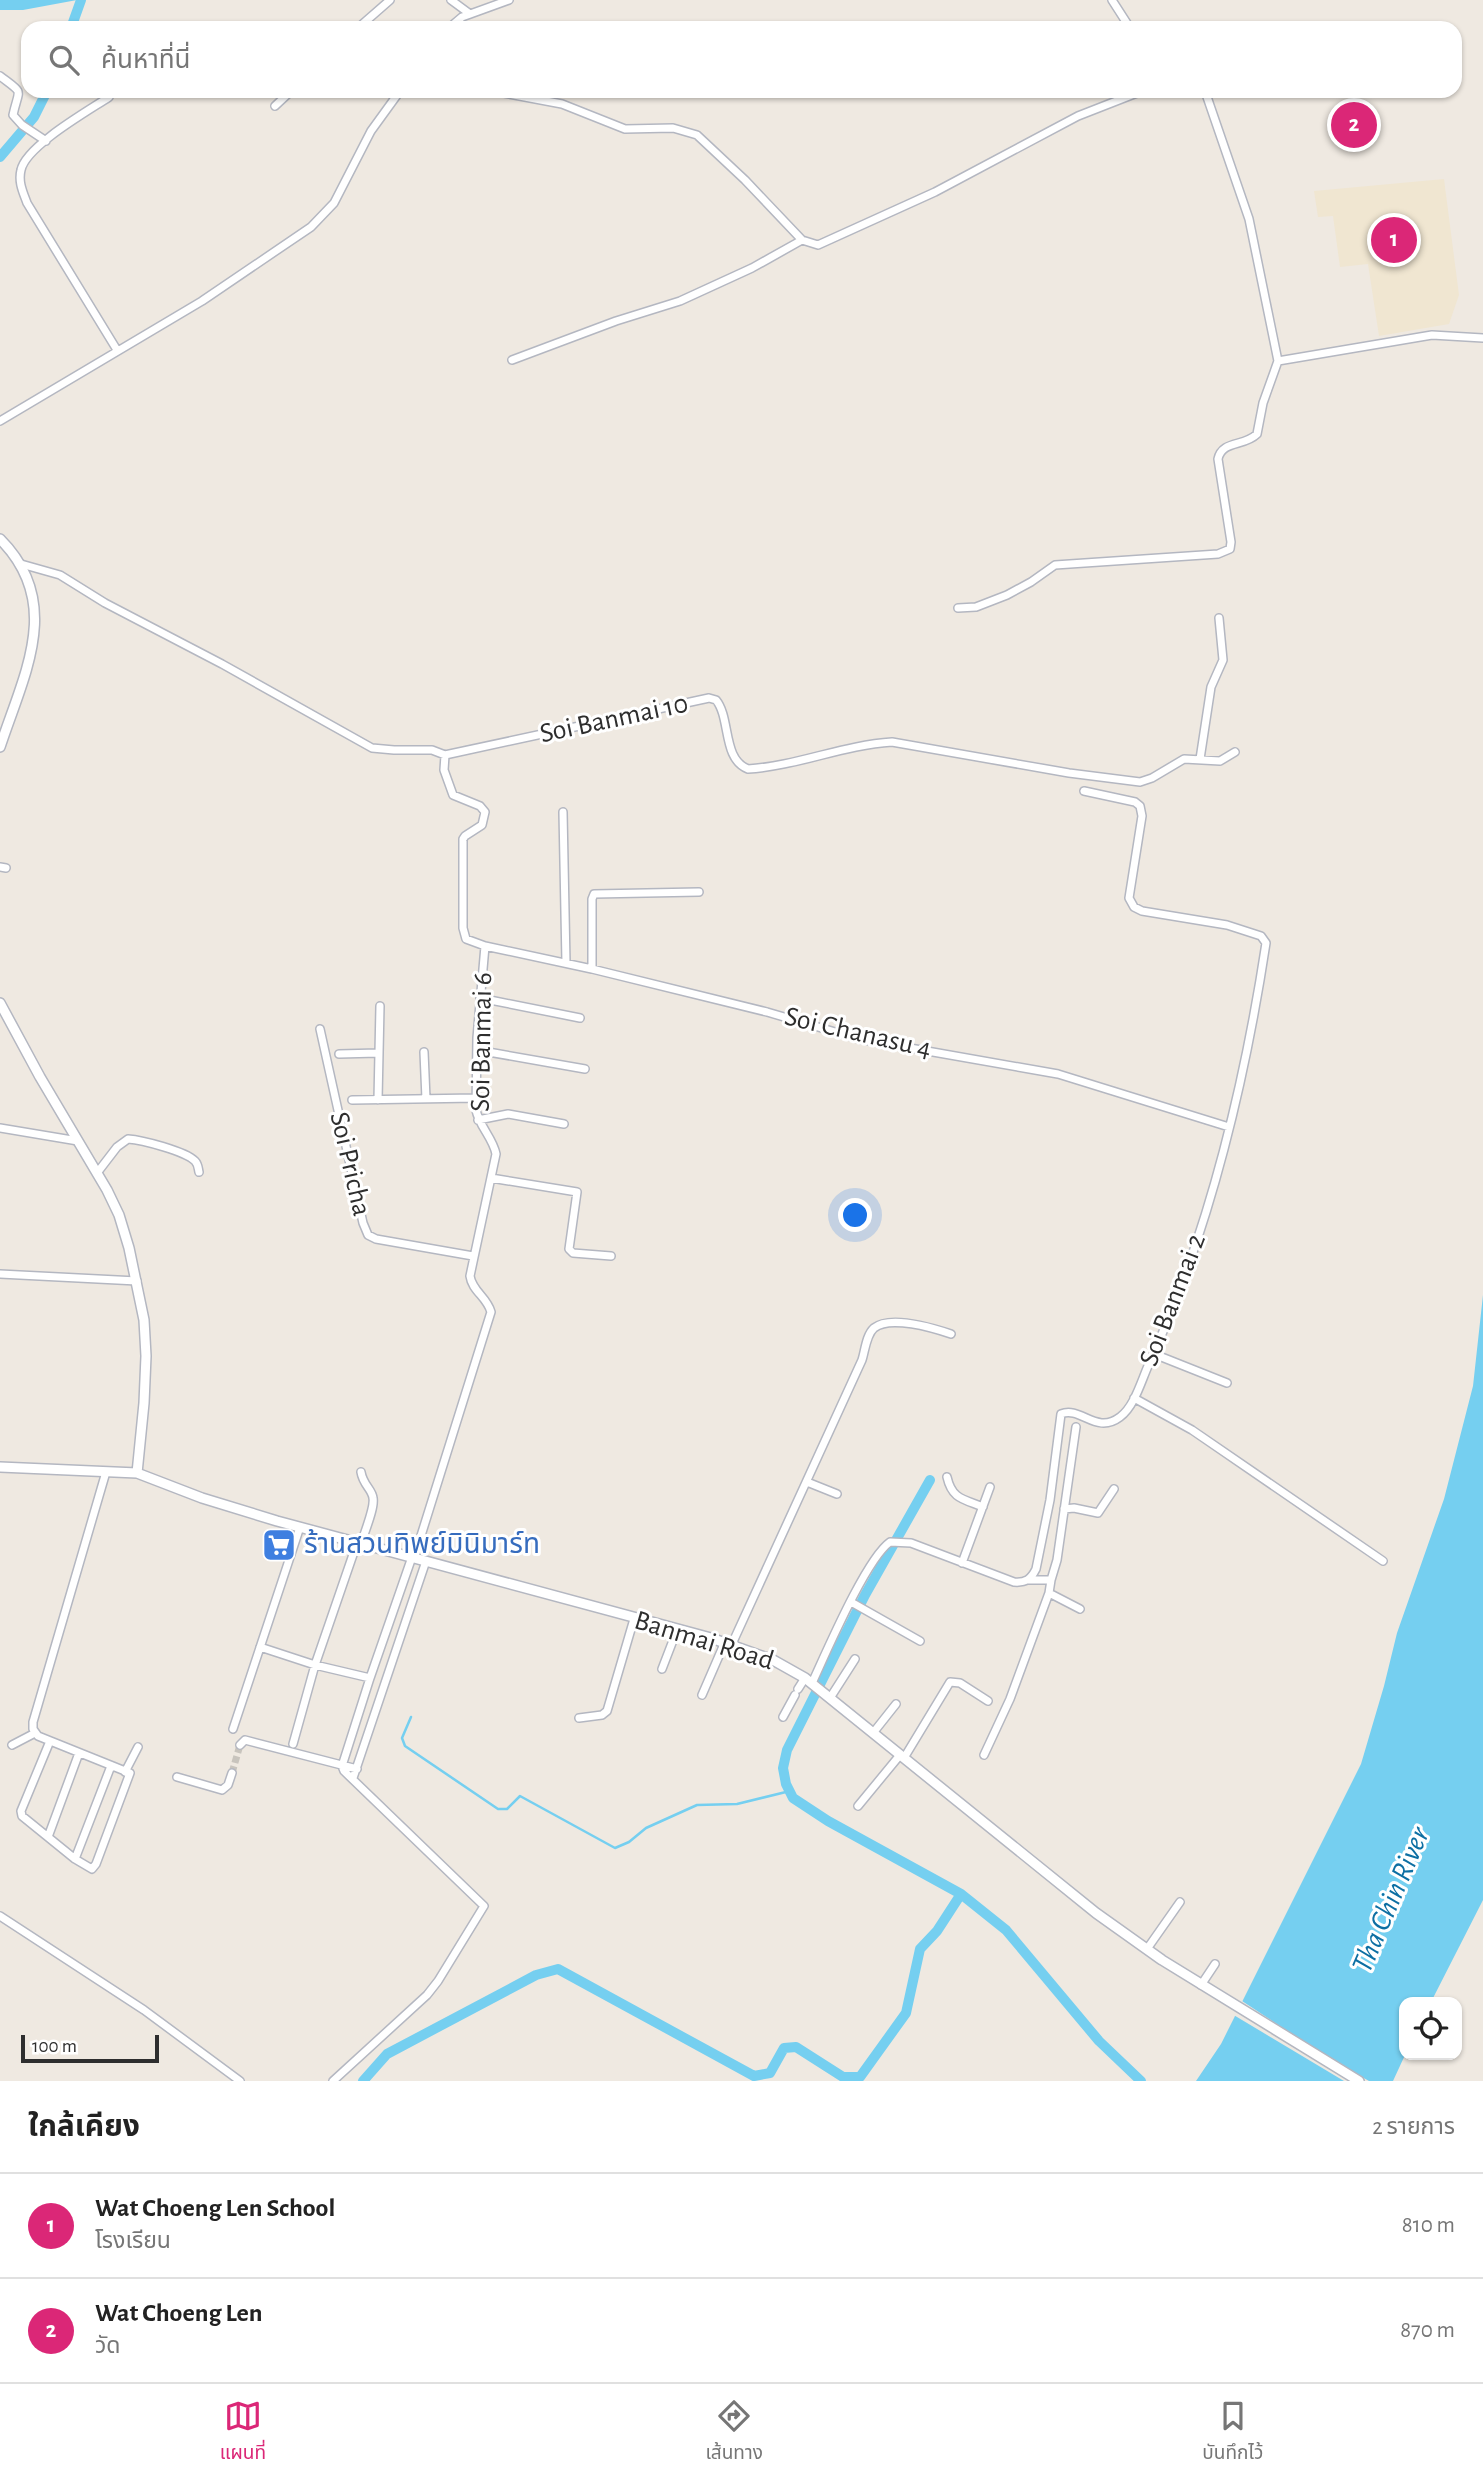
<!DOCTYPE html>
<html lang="th">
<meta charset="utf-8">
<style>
body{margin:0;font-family:"Alegreya Sans","Noto Sans Thai",sans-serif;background:#f2f2f2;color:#222}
.controls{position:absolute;right:21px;bottom:21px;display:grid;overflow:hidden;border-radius:14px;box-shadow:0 2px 5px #0004}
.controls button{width:63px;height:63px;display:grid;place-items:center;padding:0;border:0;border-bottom:2px solid #e0e0e0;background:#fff;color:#222;font:35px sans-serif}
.scale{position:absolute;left:21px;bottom:18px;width:138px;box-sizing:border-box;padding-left:7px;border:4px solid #2e2e2e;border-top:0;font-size:19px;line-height:24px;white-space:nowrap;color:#2e2e2e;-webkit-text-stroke:5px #fff;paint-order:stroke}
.you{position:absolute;left:856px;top:1216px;width:24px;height:24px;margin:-18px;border:5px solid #fff;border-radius:50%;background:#1a73e8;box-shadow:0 0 0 10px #1a73e833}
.badge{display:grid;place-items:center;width:46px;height:46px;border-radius:50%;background:#db2777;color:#fff;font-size:23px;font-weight:700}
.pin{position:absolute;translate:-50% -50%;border:4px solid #fff;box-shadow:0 2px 7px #0006}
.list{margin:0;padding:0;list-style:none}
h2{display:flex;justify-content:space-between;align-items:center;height:91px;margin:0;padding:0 28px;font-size:30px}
h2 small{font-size:23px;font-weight:400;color:#767676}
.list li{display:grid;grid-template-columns:46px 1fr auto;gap:21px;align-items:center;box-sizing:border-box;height:105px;padding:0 28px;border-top:2px solid #e0e0e0}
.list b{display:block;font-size:26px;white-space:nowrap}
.list p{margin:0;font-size:23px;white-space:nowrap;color:#767676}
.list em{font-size:23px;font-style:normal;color:#767676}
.icon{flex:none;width:38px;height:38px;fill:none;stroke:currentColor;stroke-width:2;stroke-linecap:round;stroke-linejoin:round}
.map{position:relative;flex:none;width:1483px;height:2081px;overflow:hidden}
.search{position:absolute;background:#fff;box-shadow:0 2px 5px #0004;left:21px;right:21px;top:21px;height:77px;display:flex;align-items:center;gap:18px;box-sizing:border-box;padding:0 24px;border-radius:21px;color:#767676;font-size:26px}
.sheet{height:301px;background:#fff}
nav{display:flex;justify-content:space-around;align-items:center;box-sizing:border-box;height:98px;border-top:2px solid #e0e0e0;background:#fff;font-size:19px;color:#767676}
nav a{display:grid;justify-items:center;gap:4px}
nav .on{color:#db2777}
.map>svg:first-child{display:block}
.education{fill:#f0e6d1}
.water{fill:#75cff0}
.pier{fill:#efe9e1}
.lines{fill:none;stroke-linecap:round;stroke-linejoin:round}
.stream{stroke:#75cff0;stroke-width:2.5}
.canal{stroke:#75cff0;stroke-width:10}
.minor-tunnel{stroke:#c8c4bd;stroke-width:7;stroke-dasharray:7 3.5;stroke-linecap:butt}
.minor-casing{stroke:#b4b7c1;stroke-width:10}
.tertiary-casing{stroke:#b4b7c1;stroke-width:12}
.minor{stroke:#fff;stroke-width:7}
.tertiary{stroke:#fff;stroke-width:9}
.labels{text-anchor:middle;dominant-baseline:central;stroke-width:6;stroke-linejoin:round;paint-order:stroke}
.street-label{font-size:28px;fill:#2e2e2e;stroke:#fff}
.shop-label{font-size:28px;fill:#366cbe;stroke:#fff;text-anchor:start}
.water-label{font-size:30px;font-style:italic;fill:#0d6fa3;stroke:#fff}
</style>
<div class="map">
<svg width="1483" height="2081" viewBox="0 0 1483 2081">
<rect width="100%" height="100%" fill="#efe9e1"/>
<path class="education" d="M1444 179 1459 295 1449 324 1379 336 1368 264 1340 267 1333 216 1318 217 1314 191Z"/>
<path class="water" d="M0 0H77L23 10H0Z
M1483 1295V1900L1431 2002H1404L1405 2055 1393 2081H1196L1221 2044 1361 1764 1384 1686 1397 1633 1444 1499 1473 1386Z"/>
<path class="pier" d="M1239 1999 1327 2057 1369 2081H1344L1232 2014Z"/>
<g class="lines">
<path class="stream" d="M411 1717 402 1738 405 1746 498 1809H507L520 1796 615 1848 629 1842 646 1828 697 1805 737 1804 790 1791"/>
<path class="canal" d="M71 28 81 0
M0 157 34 117 47 91
M930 1480 865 1595 787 1750 783 1768 786 1784 793 1798 828 1821 961 1894 1006 1930 1099 2041 1141 2081
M363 2081 387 2054 536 1975 558 1969 754 2076 770 2073 784 2048 796 2047 843 2077H860L906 2013 920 1949 937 1931 961 1894"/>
<path class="minor-tunnel" d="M232 1773 240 1745"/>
<defs>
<path id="minor" d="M451 0 470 14
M1112 0 1130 28
M358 28 390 0
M449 28 462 17 509 0
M0 76C25 95 19 87 13 115L22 125 46 141
M493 91 562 104 625 129 673 128 697 135 745 180 802 240 818 245 935 192 1078 116 1142 91
M109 97C88 111 26 146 21 170 18 182 23 192 27 203L117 350
M275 106 291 91
M512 360 616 321 680 301 752 268 802 240
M1278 361 1432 335 1483 338
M0 421 202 301 311 227 334 203 371 131 400 91
M21 564 60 575 105 603 222 664 372 748 394 750H432L445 755 709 698 716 700C731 718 722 759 748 769 797 766 843 745 892 742L1069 773 1140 782 1152 778 1184 759 1220 761 1235 752
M958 608 976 607 1007 595 1031 582 1055 565 1218 554 1230 549 1231 542 1218 459C1222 440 1244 447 1257 434L1263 403 1278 361 1249 219 1205 91
M1200 759 1211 687 1223 660 1219 618
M563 812 566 963
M0 867 6 868
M485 946 592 969 767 1012 859 1039 1058 1074 1229 1127
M592 969V899L594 894 699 892
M480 998 580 1018
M320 1029 363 1223 368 1235 376 1239 473 1256
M477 1050 585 1069
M424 1052 426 1099
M339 1054 378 1053
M352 1100 476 1098
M378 1100 380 1006
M478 1120 508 1114 564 1124
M0 1128 78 1141
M97 1173 117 1147 128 1139C142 1140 185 1151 195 1161 198 1164 198 1167 199 1172
M491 1178 577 1192 569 1249 573 1253 611 1256
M0 1274 137 1281
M1154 1354 1227 1383
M1134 1398 1192 1430 1383 1561
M361 1472C363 1485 372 1489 373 1498 375 1508 364 1533 361 1544
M947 1477C952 1499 963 1499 983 1507
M807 1482 837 1494
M1064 1509 1074 1508 1098 1513 1114 1489
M414 1558 491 1312C487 1297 472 1291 470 1276L496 1154C493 1138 479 1126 476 1110L477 1038 485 946 466 939 463 928V839L465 836 482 825 485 812 480 806 453 795 444 770 445 755
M962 1563 990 1487
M1028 1580H1051L1057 1560 1076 1427
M1049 1593 1080 1609
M851 1602 920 1641
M732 1644 862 1360C865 1351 866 1335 874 1328 890 1315 933 1328 951 1334
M260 1647 315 1665 370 1678
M662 1669 677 1630
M812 1683C826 1653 866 1559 890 1542L911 1543 1014 1582C1026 1583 1031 1579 1036 1569L1050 1500 1061 1414C1081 1406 1096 1435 1120 1417 1134 1407 1141 1382 1148 1366 1209 1233 1244 1087 1266 943L1261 936 1227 925 1142 911 1134 907 1129 898 1142 816 1140 806 1135 802 1084 791
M798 1689 805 1678
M702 1695 725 1642
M830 1698 855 1659
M783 1717 795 1695
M579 1718 602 1715 607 1711 634 1619
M233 1729 300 1527
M873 1733 896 1704
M50 1741 21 1811 22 1816 75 1859 92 1869 96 1864 130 1773 38 1736 33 1729V1722L106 1472
M293 1744 315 1665 357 1543
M12 1745 35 1733
M240 1745 245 1740 357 1769
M984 1755 1010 1699 1049 1593 1051 1580
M904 1758 950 1682 960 1683 988 1701
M125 1772 138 1747
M177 1777 222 1790 228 1785 232 1773
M353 1778 426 1561
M858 1806 900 1755
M48 1837 79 1753
M75 1859 111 1766
M0 1916 144 2010 240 2081
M1147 1949 1180 1902
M1201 1985 1215 1964
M333 2081 427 1995 438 1981 484 1906 344 1771 342 1766 370 1678 412 1557"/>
<path id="tertiary" d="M0 539C64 603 24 674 0 747
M0 1003 40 1077 107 1190 119 1215 129 1248 144 1320 146 1356 144 1403 137 1473
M0 1467 137 1473 202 1498 277 1521 711 1638 773 1660 805 1678 1096 1913 1162 1960 1359 2081"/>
</defs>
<use href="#minor" class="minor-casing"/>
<use href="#tertiary" class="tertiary-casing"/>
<use href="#minor" class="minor"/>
<use href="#tertiary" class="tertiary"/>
</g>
<defs>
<symbol id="supermarket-square" viewBox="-11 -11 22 22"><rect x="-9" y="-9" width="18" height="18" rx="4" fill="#3f7fe0" stroke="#fff"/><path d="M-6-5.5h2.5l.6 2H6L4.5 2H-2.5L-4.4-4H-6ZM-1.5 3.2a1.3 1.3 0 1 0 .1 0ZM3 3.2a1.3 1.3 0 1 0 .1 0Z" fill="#fff"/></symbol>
</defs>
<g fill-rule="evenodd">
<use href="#supermarket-square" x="260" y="1526" width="38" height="38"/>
</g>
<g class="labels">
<g class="street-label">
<text transform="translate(614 719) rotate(-12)">Soi Banmai 10</text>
<text transform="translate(858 1033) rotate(13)">Soi Chanasu 4</text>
<text transform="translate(482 1042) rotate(-89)">Soi Banmai 6</text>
<text transform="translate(350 1164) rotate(77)">Soi Pricha</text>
<text transform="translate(1173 1300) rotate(-69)">Soi Banmai 2</text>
<text transform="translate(704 1641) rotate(17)">Banmai Road</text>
</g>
<g class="shop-label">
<text x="304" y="1545">ร้านสวนทิพย์มินิมาร์ท</text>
</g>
<g class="water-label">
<text transform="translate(1391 1900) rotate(-67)">Tha Chin River</text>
</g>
</g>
</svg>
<div class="controls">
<button><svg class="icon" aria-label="locate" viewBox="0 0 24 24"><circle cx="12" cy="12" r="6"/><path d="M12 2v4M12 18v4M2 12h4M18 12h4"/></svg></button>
</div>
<div class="scale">100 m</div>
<div class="you"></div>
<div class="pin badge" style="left:1394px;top:240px">1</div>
<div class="pin badge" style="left:1354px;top:125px">2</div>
<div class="search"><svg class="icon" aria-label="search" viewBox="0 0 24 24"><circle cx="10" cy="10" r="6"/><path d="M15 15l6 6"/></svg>ค้นหาที่นี่</div>
</div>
<section class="sheet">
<h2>ใกล้เคียง<small>2 รายการ</small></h2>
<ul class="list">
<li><span class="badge">1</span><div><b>Wat Choeng Len School</b><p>โรงเรียน</p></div><em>810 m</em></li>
<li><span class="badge">2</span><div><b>Wat Choeng Len</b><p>วัด</p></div><em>870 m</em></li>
</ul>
</section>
<nav>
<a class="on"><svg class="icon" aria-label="map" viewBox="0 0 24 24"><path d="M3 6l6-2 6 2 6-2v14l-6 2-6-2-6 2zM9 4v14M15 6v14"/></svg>แผนที่</a>
<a><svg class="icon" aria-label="directions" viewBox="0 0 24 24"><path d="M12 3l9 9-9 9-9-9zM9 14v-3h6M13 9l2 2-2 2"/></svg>เส้นทาง</a>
<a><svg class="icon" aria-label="saved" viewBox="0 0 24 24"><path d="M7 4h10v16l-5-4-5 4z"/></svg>บันทึกไว้</a>
</nav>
